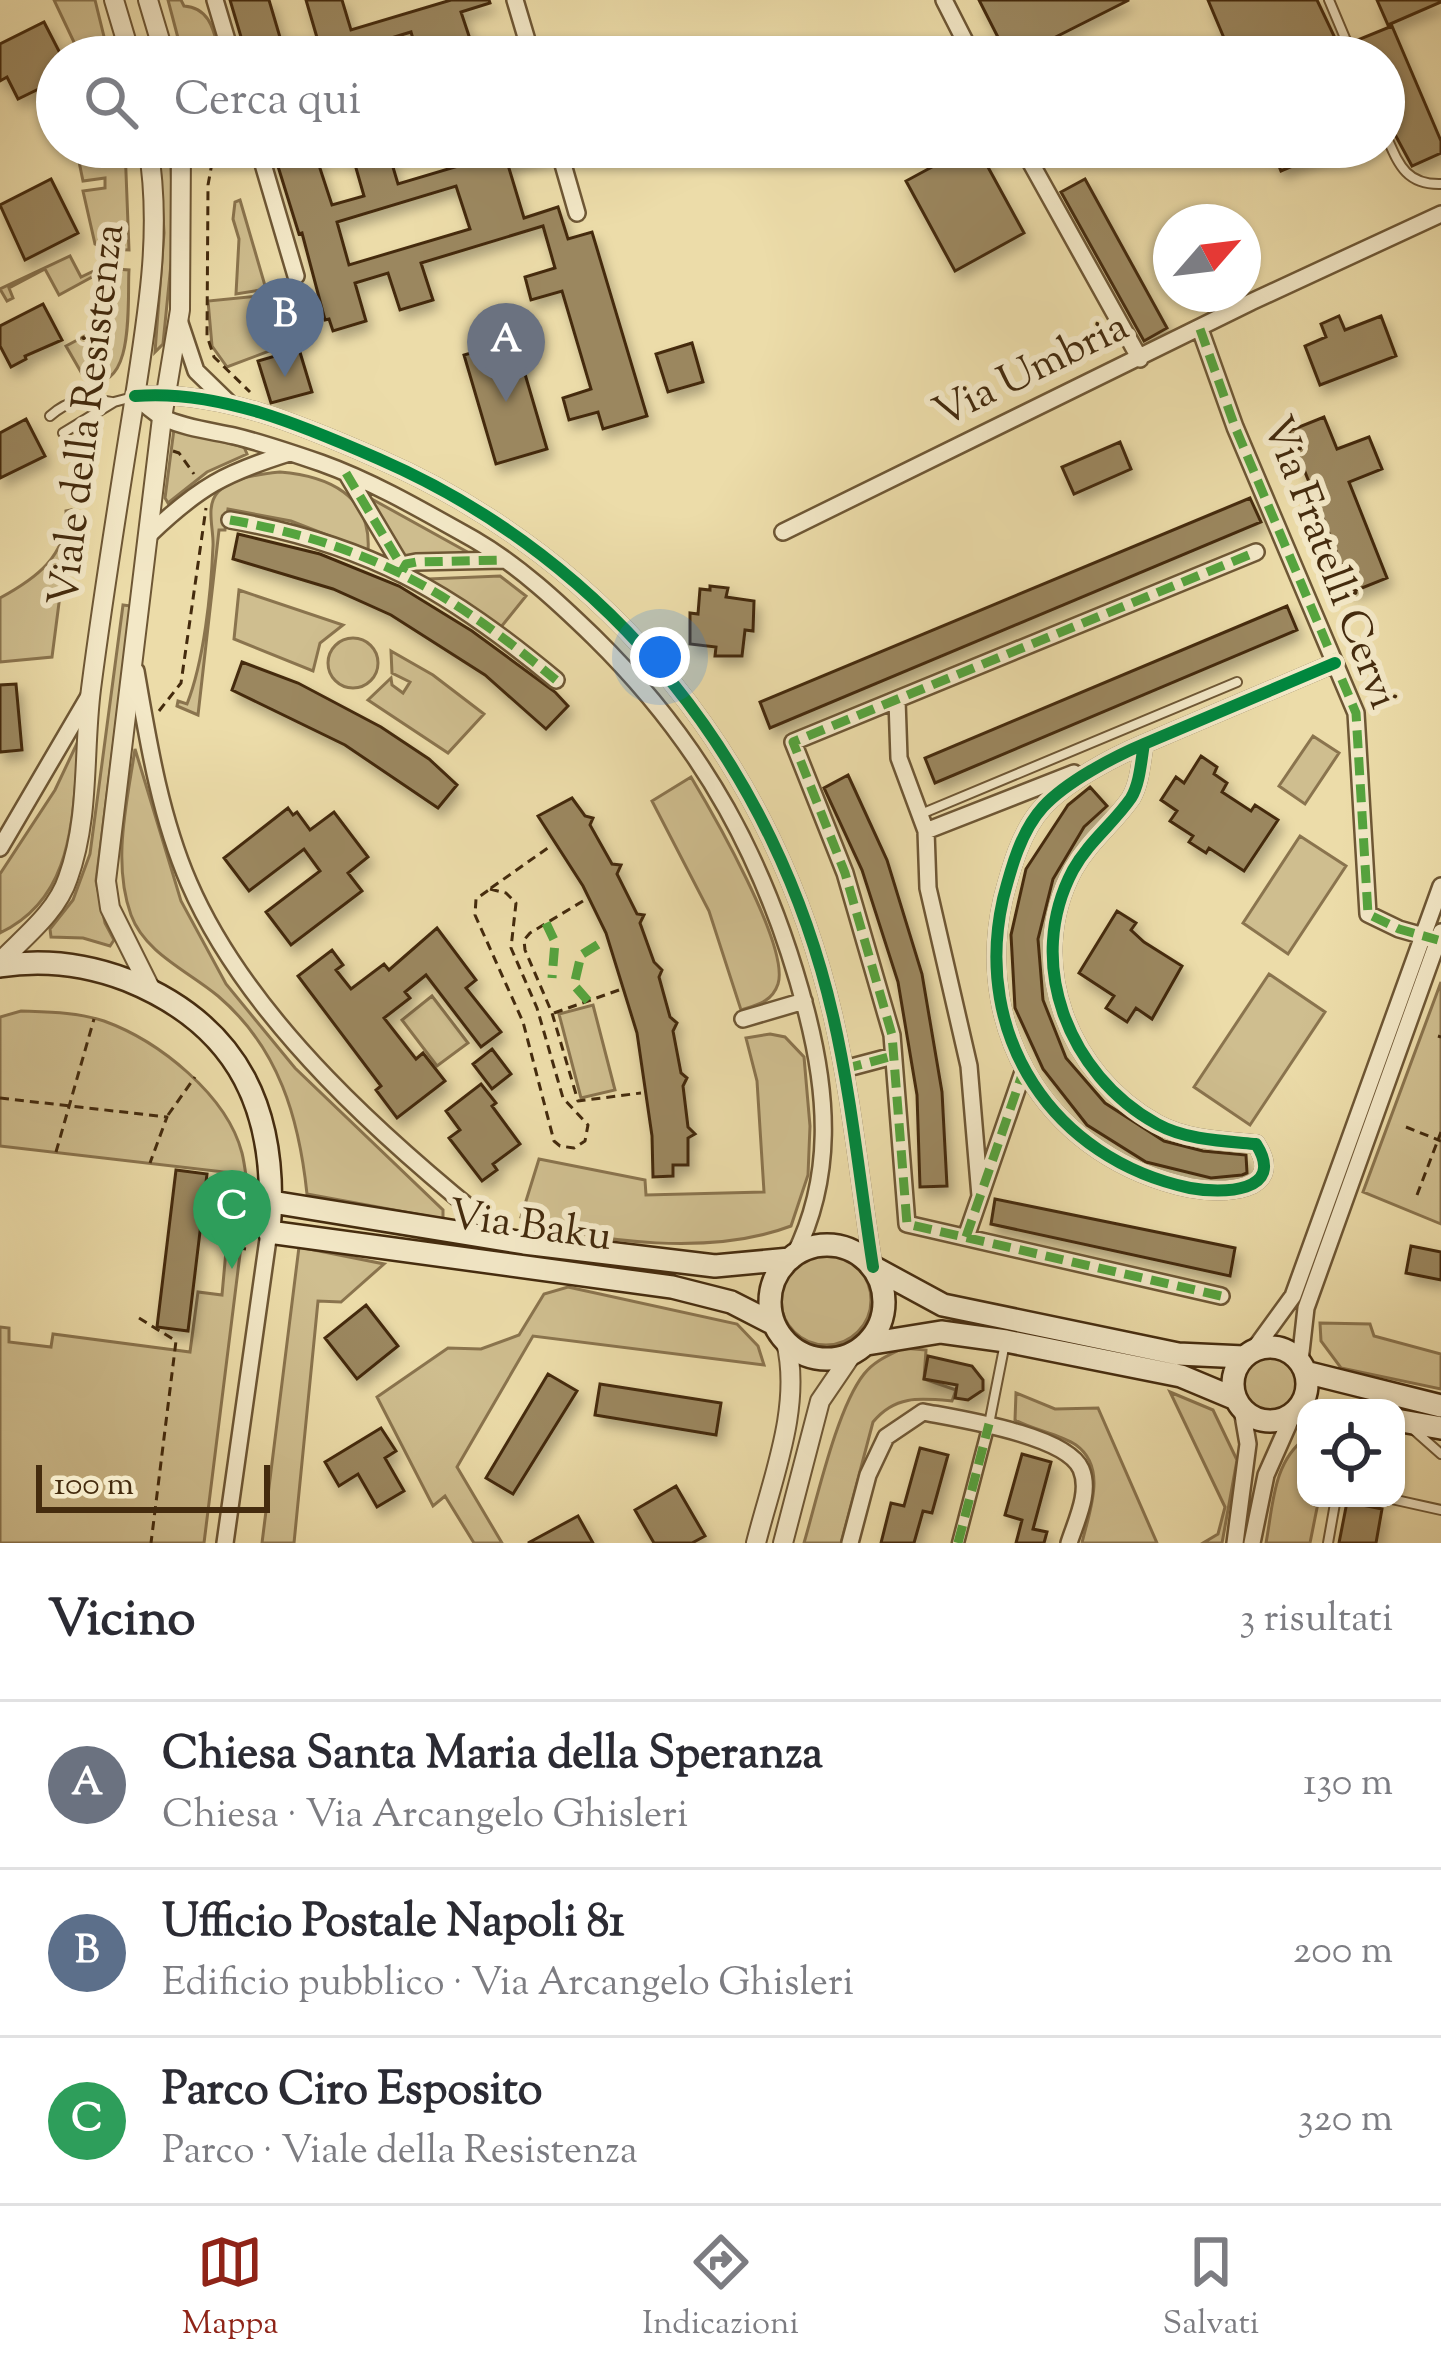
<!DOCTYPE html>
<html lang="it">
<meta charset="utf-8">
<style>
body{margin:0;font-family:"Sorts Mill Goudy",serif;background:#f7f7f7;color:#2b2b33}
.controls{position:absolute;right:36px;bottom:36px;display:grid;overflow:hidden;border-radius:24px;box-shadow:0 3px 9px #0004}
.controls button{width:108px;height:108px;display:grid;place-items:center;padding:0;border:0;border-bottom:3px solid #e1e1e2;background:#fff;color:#2b2b33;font:60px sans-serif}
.compass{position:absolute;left:1153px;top:204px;width:108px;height:108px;border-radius:50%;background:#fff;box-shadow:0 3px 9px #0004;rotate:62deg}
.scale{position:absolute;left:36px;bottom:30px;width:234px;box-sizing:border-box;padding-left:12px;border:6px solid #442b0e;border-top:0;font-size:33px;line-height:42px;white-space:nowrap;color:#442b0e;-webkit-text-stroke:9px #f3e8c7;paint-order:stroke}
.you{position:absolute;left:660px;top:657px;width:42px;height:42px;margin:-30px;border:9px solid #fff;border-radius:50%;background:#1a73e8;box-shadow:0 0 0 18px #1a73e833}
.badge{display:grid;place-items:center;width:78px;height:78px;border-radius:50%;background:#8f2418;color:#fff;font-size:39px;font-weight:700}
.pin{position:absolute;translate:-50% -99px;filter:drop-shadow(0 3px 6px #0008)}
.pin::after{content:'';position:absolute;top:63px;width:42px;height:36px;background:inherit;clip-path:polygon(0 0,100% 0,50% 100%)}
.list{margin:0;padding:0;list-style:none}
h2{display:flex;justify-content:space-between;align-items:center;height:156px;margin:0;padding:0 48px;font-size:51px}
h2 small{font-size:39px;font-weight:400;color:#7c7c81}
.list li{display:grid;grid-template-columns:78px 1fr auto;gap:36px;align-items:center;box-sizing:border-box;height:168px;padding:0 48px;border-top:3px solid #e1e1e2}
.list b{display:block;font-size:45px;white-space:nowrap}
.list p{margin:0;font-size:39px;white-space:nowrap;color:#7c7c81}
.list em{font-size:39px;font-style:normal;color:#7c7c81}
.icon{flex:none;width:66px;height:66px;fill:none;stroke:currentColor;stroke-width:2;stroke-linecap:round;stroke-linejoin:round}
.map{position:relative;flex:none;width:1441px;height:1543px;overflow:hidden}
.search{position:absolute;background:#fff;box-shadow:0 3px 9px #0004;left:36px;right:36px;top:36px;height:132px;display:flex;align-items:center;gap:30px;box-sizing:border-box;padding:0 42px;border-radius:66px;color:#7c7c81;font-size:45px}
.sheet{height:660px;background:#fff}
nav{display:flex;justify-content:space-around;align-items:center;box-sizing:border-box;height:168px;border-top:3px solid #e1e1e2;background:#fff;font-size:33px;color:#7c7c81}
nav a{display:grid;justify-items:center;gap:6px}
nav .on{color:#8f2418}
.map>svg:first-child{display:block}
.green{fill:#cfbe8f;stroke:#8a744e;stroke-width:3}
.building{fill:#9b875f;stroke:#442b0e;stroke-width:3;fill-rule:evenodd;filter:url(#shadow)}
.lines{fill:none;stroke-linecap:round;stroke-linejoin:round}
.service-casing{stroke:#6e5735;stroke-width:12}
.pedestrian-casing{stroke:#6e5735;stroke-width:15}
.minor-casing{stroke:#6e5735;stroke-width:20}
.tertiary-casing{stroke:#6e5735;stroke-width:22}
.secondary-casing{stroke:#442b0e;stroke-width:26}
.path{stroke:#442b0e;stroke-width:3;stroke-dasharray:9 6;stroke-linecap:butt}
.service{stroke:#f3e8c7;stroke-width:8}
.pedestrian{stroke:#f3e8c7;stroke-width:10}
.minor{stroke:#f3e8c7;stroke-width:15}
.tertiary{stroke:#f3e8c7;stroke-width:18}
.secondary{stroke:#f3e8c7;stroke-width:21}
.quiet{stroke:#55a43e;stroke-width:9;stroke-dasharray:18 9;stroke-linecap:butt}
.cycleway-casing{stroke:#f3e8c7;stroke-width:20}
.cycleway{stroke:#00873e;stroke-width:12}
.labels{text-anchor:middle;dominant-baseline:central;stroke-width:12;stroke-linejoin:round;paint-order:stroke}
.street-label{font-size:42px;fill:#442b0e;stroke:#f3e8c7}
</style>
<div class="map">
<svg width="1441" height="1543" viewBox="0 0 1441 1543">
<defs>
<filter id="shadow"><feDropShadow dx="4.5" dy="8" stdDeviation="6" flood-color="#0004"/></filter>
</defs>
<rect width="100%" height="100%" fill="#ecdca9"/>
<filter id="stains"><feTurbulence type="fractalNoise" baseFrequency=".00167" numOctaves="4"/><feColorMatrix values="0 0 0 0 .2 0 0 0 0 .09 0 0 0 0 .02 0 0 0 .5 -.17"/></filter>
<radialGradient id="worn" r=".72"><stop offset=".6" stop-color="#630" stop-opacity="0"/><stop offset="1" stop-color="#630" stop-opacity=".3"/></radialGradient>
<path class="green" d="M54 0H95L109 57H81Z
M168 0H181L184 6C212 8 214 34 221 57L216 53 183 57Z
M76 147H125L129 250 105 249 95 244 83 191 105 188V178L83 181Z
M159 147H170L174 234 163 344 155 352 164 233Z
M240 200 266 289 236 294 239 239 233 219 235 202Z
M70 256 81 277 100 268 129 270C127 300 136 397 85 379L66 346 96 330 99 284 94 276 59 295 45 269 9 288 13 298 7 301 0 289Z
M268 295 285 345 227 367 212 346 208 301Z
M174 429 244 447 247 454 207 472 168 503 165 498Z
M280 472C328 476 372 495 368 551L291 521 228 509 225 530H219L198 715 177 706 178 701 187 704C204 661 211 593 213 546 214 529 205 506 218 492 232 477 261 474 280 472Z
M370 498 471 554 411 557 401 554Z
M71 510 52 657 0 662V598C35 579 68 556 66 511Z
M500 576 526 596 501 627 427 579Z
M239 590 343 625 320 643 313 671 234 639Z
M123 605 131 606 96 881 105 923 114 940 110 946 83 938 51 937 50 929 73 900 90 854Z
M328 663a25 25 0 1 1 50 0a25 25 0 1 1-50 0Z
M391 651 433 675 484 714 448 753 368 700 391 678 392 685 403 693 410 682 392 673Z
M1313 736 1339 753 1305 804 1279 786Z
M80 737C71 811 78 896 0 933V874L55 790Z
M135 749 181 901 226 984 295 1068 443 1210V1219L307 1194C299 1118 279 1048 218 996 188 971 145 953 131 915 112 862 127 803 135 749Z
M691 777C712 812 790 947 778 984 772 1002 757 1005 741 1010L709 911 652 801Z
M1300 836 1346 866 1288 954 1243 923Z
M1269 974 1325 1012 1250 1125 1194 1087Z
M1441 982V1224L1363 1192Z
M432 996 468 1043 437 1066 402 1020Z
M593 1005 615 1090 581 1098 559 1014Z
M21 1011C49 1012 77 1012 104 1021 159 1041 227 1095 242 1153 245 1165 246 1178 248 1190L204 1543H0V1327L9 1328V1342L51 1347 53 1334 190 1352 198 1292 222 1295 233 1173 0 1146V1017Z
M770 1034 785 1037 804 1057 810 1126 808 1175 791 1226C715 1255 597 1245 521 1217L539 1159 645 1180 646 1195 764 1192 757 1081 746 1038Z
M299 1247 384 1264 341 1302 318 1301 294 1543H262Z
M781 1300a45 45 0 1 1 90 0a45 45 0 1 1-90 0Z
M568 1287 737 1324 758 1346 764 1365 533 1336 457 1467 502 1543H474L445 1496 433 1506 377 1397 448 1348 481 1349 519 1335 544 1294Z
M1320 1323 1370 1324 1374 1336 1441 1354V1389L1341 1368 1321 1341Z
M903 1348 926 1350 924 1379 956 1390 952 1401C920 1398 895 1395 873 1422L841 1543H804C817 1499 837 1408 864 1374 874 1361 889 1355 903 1348Z
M1241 1384a29 29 0 1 1 58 0a29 29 0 1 1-58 0Z
M1170 1392 1213 1410 1237 1460 1222 1543H1203L1218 1534 1225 1507Z
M1016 1393 1055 1409 1098 1408 1157 1543H1082C1089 1512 1108 1468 1076 1445 1060 1434 1033 1430 1015 1420Z
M1306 1438V1498H1319L1310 1543H1266C1273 1506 1273 1461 1306 1438Z"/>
<path class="building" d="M230 0H269L284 51 318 41 306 0H342L351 30 451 0H489L490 3 461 12 476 57H418L411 32 329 57H247Z
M979 0H1129L1016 57H1008Z
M1208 0H1317L1344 57H1232Z
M1377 0H1441V2L1388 25Z
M44 22 62 57H57V80L18 99 7 77 0 81V44Z
M1392 26 1441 141V153L1412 166 1391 127 1384 123V57H1361L1355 41Z
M272 147H313L332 205 364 196 350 147H387L398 184 522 147H546L547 153 508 165 524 218 558 207 568 239 592 232 647 416 603 429 598 412 569 420 563 398 591 389 562 291 531 300 525 277 555 268 543 226 421 263 433 300 400 310 388 273 355 283 366 321 333 331 329 319 325 320 302 233 299 234ZM456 186 470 229 349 265 337 222Z
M969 147H977L1024 233 955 271 906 181Z
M1271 147H1337L1281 171Z
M51 179 78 233 25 260 0 205Z
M1085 179 1167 328 1144 341 1061 192Z
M43 304 62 340 25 356 26 359 11 367 0 346V326Z
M1339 316 1345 330 1381 316 1396 356 1320 385 1305 346 1326 337 1321 324Z
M515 340 547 449 496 464 464 355Z
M692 343 703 382 668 392 656 354Z
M299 349 312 392 271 403 258 361Z
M1324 417 1337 449 1369 437 1382 469 1349 482 1387 578 1352 592 1289 431Z
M26 419 45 456 0 478V433Z
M1120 442 1131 469 1074 494 1062 467Z
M1250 498 1261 522 770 728 760 702Z
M238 534 320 554 399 586 472 631 555 692 568 706 546 729 485 675 391 615 333 589 233 559Z
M710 586 728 588 726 597 754 601 753 631 745 630 742 656H715L716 647 690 644V613L698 614 700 589 710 590Z
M1287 606 1297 630 935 783 925 758Z
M242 662 298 683 381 727 429 759 457 785 438 808 345 745 232 690Z
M16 684 22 750 0 752V685Z
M1201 756 1217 767 1214 774 1227 783 1222 792 1251 811 1255 805 1278 820 1244 871 1209 848 1206 853 1189 842 1193 836 1170 821 1177 811 1161 800 1176 777 1184 783Z
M848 775 887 860 922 974 942 1092 947 1186 920 1187 917 1095 898 982 862 870 824 788Z
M1090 787 1107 806 1084 827 1053 879 1038 939 1043 1000 1066 1058 1105 1103 1164 1141 1203 1151 1246 1155 1247 1173 1242 1175 1211 1178 1146 1162 1087 1125 1043 1069 1015 1008 1011 935 1026 869 1068 805Z
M572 798 585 816 593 818 590 825 612 864 621 865 617 874 637 914 644 915 640 923 654 962 662 970 659 977 670 1017 677 1023 673 1031 681 1073 687 1078 683 1086 688 1127 695 1134 688 1138V1165H673V1176L653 1177 652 1136 637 1033 606 933 583 886 538 816Z
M288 808 293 815 297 812 310 830 334 812 368 857 348 873 362 891 291 945 266 912 320 871 304 849 249 891 224 858Z
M1117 911 1136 923 1131 930 1144 942 1182 966 1152 1019 1136 1008 1127 1022 1106 1008 1114 996 1079 973Z
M437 928 476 980 466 988 501 1032 481 1047 426 975 405 992 410 998 384 1018 416 1059 423 1053 445 1081 397 1118 376 1090 381 1086 298 976 332 950 343 965 336 970 351 989 384 964 389 970Z
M492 1049 511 1074 492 1089 473 1064Z
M481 1084 496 1103 492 1106 520 1144 493 1164 497 1170 482 1181 449 1138 460 1130 446 1111Z
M176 1170 207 1174 188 1331 157 1327Z
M995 1199 1235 1248 1230 1276 991 1224Z
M1411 1246 1441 1252V1280L1406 1273Z
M366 1305 398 1346 357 1379 325 1338Z
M928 1356 972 1366 983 1380V1390L968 1400 955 1398 957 1385 924 1379Z
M548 1374 577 1391 513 1494 486 1478Z
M600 1384 721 1403 716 1435 595 1415Z
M381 1428 396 1451 385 1458 404 1491 377 1507 358 1474 339 1486 325 1462Z
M920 1448 948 1455 932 1513 923 1511 914 1543H881L891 1503 904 1506Z
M1022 1454 1051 1462 1033 1529 1047 1532 1044 1543H1016L1022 1520 1005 1515Z
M676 1486 705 1536 692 1543H654L635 1510Z
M1347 1502 1382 1509 1376 1543H1339Z
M578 1516 593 1543H528Z"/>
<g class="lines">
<defs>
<path id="service" d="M1329 0 1353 57
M1384 131C1398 162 1404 185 1441 184
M50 416C69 399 88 397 112 402
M63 433 114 402 133 397
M921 814 1237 682
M989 1424 1005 1343
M1415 1431 1441 1454
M1387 1498 1441 1510
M1328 1543 1336 1498"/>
<path id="pedestrian" d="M958 1543 989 1424"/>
<path id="minor" d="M215 0 232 57
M515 0 532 57
M944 0 973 57
M258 147 296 276
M558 147 577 213
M1022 147 1140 359
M180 323 196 371 231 405
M1200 329 1235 427 1356 713 1368 914 1399 929 1441 941
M135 396C218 389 304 426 379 459 613 561 776 768 833 1016 852 1099 860 1184 873 1267
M135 396C144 403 153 413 164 418 185 428 212 431 234 436 263 443 292 453 321 463 374 482 425 512 475 540 518 565 558 602 594 637 704 745 767 862 806 1010 828 1094 834 1177 794 1256
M348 476 398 560 395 568
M230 520C368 544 449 591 556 680
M783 532 1251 302 1441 214
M150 534C199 487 225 473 289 453
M402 571 406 564 416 562 503 560
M136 671C148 741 160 816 189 883 249 1022 391 1146 508 1239
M897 700 899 758 926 831 928 888 969 1066 980 1196
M1144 744C1141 761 1140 783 1131 798 1114 823 1089 841 1073 870 1024 962 1068 1075 1157 1124 1186 1140 1223 1141 1256 1144 1287 1193 1221 1194 1190 1188 1053 1159 972 1036 1003 899 1011 868 1021 831 1043 807 1066 782 1113 757 1144 744L1335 663
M926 831 1074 773
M0 848 89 696
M743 1019 804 1001
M844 1069 893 1056
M966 1237 1023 1072
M1221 1296 907 1224 892 1035 845 873 793 742 1256 552
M1253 1351 1293 1296 1441 886
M1300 1361 1306 1308 1441 932
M225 1543 269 1232
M850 1543 868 1475 886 1437 923 1412C959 1419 1066 1435 1081 1469 1091 1492 1076 1521 1069 1543
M1235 1543 1248 1444 1242 1409
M1252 1543 1266 1475 1293 1414"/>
<path id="tertiary" d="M114 0 131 57
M148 0 165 57
M0 962C24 937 57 912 68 878 90 817 83 753 91 689 103 596 118 502 133 409 146 323 163 234 148 147
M151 990 110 908 106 881 162 418 180 310 181 147
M756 1543C772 1479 802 1407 786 1342
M783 1543 820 1401 852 1354"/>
<path id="secondary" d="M0 966C44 959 85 964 127 980 241 1026 279 1113 269 1232L672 1287 731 1302 774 1324
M272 1202 524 1243 715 1266 790 1259
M770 1302a57 57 0 1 1 114 0a57 57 0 1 1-114 0Z
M873 1267 943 1305 1178 1354 1244 1357
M867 1344 941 1332 1006 1341 1181 1376 1236 1399
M1233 1384a37 37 0 1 1 74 0a37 37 0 1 1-74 0Z
M1305 1372 1441 1406
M1396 1420 1441 1428"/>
</defs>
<use href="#service" class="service-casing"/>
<use href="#pedestrian" class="pedestrian-casing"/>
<use href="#minor" class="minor-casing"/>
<use href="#tertiary" class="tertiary-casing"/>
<use href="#secondary" class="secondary-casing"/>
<path class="path" d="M209 147 212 163 208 185 207 336 214 357 250 392
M173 451 179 453 194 474
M159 711 181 683 206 508
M491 888 552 845
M490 889 506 893 516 903 511 948 537 1008 563 1098 588 1125 585 1141 574 1148 560 1146 554 1141 523 1022 475 915 476 899Z
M583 901 530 933 524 940 525 950 552 1013 578 1101 641 1093
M554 1013 619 990
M1438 1036 1441 1037
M0 1098 167 1117 150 1163
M168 1115 195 1077
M1406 1127 1441 1141
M56 1152 94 1019
M1417 1195 1441 1132
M227 1246 246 1249
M139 1318 176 1341 151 1543"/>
<use href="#service" class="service"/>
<use href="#pedestrian" class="pedestrian"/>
<use href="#minor" class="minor"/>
<use href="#tertiary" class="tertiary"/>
<use href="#secondary" class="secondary"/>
<path class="quiet" d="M1200 329 1235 427 1356 713 1368 914 1399 929 1438 940
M346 473 398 560 395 568
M230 520C368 544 449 591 556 680
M402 571 406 564 416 562 503 560
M546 923 555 942 552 978
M588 1001 574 985 581 955 602 942
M844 1069 893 1056
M966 1237 1023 1072
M1221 1296 907 1224 892 1035 845 873 793 742 1256 552
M958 1543 989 1424"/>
<defs>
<path id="cycleway" d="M135 396C218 389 304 426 379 459 613 561 776 768 833 1016 852 1099 860 1184 873 1267
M1144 744C1141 761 1140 783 1131 798 1114 823 1089 841 1073 870 1024 962 1068 1075 1157 1124 1186 1140 1223 1141 1256 1144 1287 1193 1221 1194 1190 1188 1053 1159 972 1036 1003 899 1011 868 1021 831 1043 807 1066 782 1113 757 1144 744L1335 663"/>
</defs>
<use href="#cycleway" class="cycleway-casing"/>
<use href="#cycleway" class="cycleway"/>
</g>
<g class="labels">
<g class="street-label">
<text transform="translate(1032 372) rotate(-26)">Via Umbria</text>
<text transform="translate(89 415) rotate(-83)">Viale della Resistenza</text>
<text transform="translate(1328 563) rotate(69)">Via Fratelli Cervi</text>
<text transform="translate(530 1228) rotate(8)">Via Baku</text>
</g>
</g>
<rect width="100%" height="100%" filter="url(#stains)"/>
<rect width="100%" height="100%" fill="url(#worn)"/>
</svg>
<div class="controls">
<button><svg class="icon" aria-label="locate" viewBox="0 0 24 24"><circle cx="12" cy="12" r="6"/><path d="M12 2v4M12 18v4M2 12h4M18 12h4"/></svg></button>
</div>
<svg class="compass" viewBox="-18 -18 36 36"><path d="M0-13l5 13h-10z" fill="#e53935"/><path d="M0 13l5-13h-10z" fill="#7c7c81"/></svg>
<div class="scale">100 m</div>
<div class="you"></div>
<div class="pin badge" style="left:506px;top:402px;background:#6b7280">A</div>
<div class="pin badge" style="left:285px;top:377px;background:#5c6f8a">B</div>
<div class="pin badge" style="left:232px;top:1269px;background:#2e9e5b">C</div>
<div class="search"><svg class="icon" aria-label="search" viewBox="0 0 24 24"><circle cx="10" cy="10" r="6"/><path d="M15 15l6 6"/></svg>Cerca qui</div>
</div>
<section class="sheet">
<h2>Vicino<small>3 risultati</small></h2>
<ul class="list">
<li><span class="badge" style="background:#6b7280">A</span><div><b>Chiesa Santa Maria della Speranza</b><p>Chiesa · Via Arcangelo Ghisleri</p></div><em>130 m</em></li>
<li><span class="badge" style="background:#5c6f8a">B</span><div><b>Ufficio Postale Napoli 81</b><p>Edificio pubblico · Via Arcangelo Ghisleri</p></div><em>200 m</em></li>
<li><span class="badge" style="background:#2e9e5b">C</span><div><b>Parco Ciro Esposito</b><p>Parco · Viale della Resistenza</p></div><em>320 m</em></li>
</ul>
</section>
<nav>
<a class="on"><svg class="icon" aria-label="map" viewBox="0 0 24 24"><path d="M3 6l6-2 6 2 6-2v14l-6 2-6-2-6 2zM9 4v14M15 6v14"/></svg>Mappa</a>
<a><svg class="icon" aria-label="directions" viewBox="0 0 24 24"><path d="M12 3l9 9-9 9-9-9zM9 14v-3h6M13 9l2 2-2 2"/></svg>Indicazioni</a>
<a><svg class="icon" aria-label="saved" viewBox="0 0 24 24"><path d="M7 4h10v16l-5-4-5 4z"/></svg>Salvati</a>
</nav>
